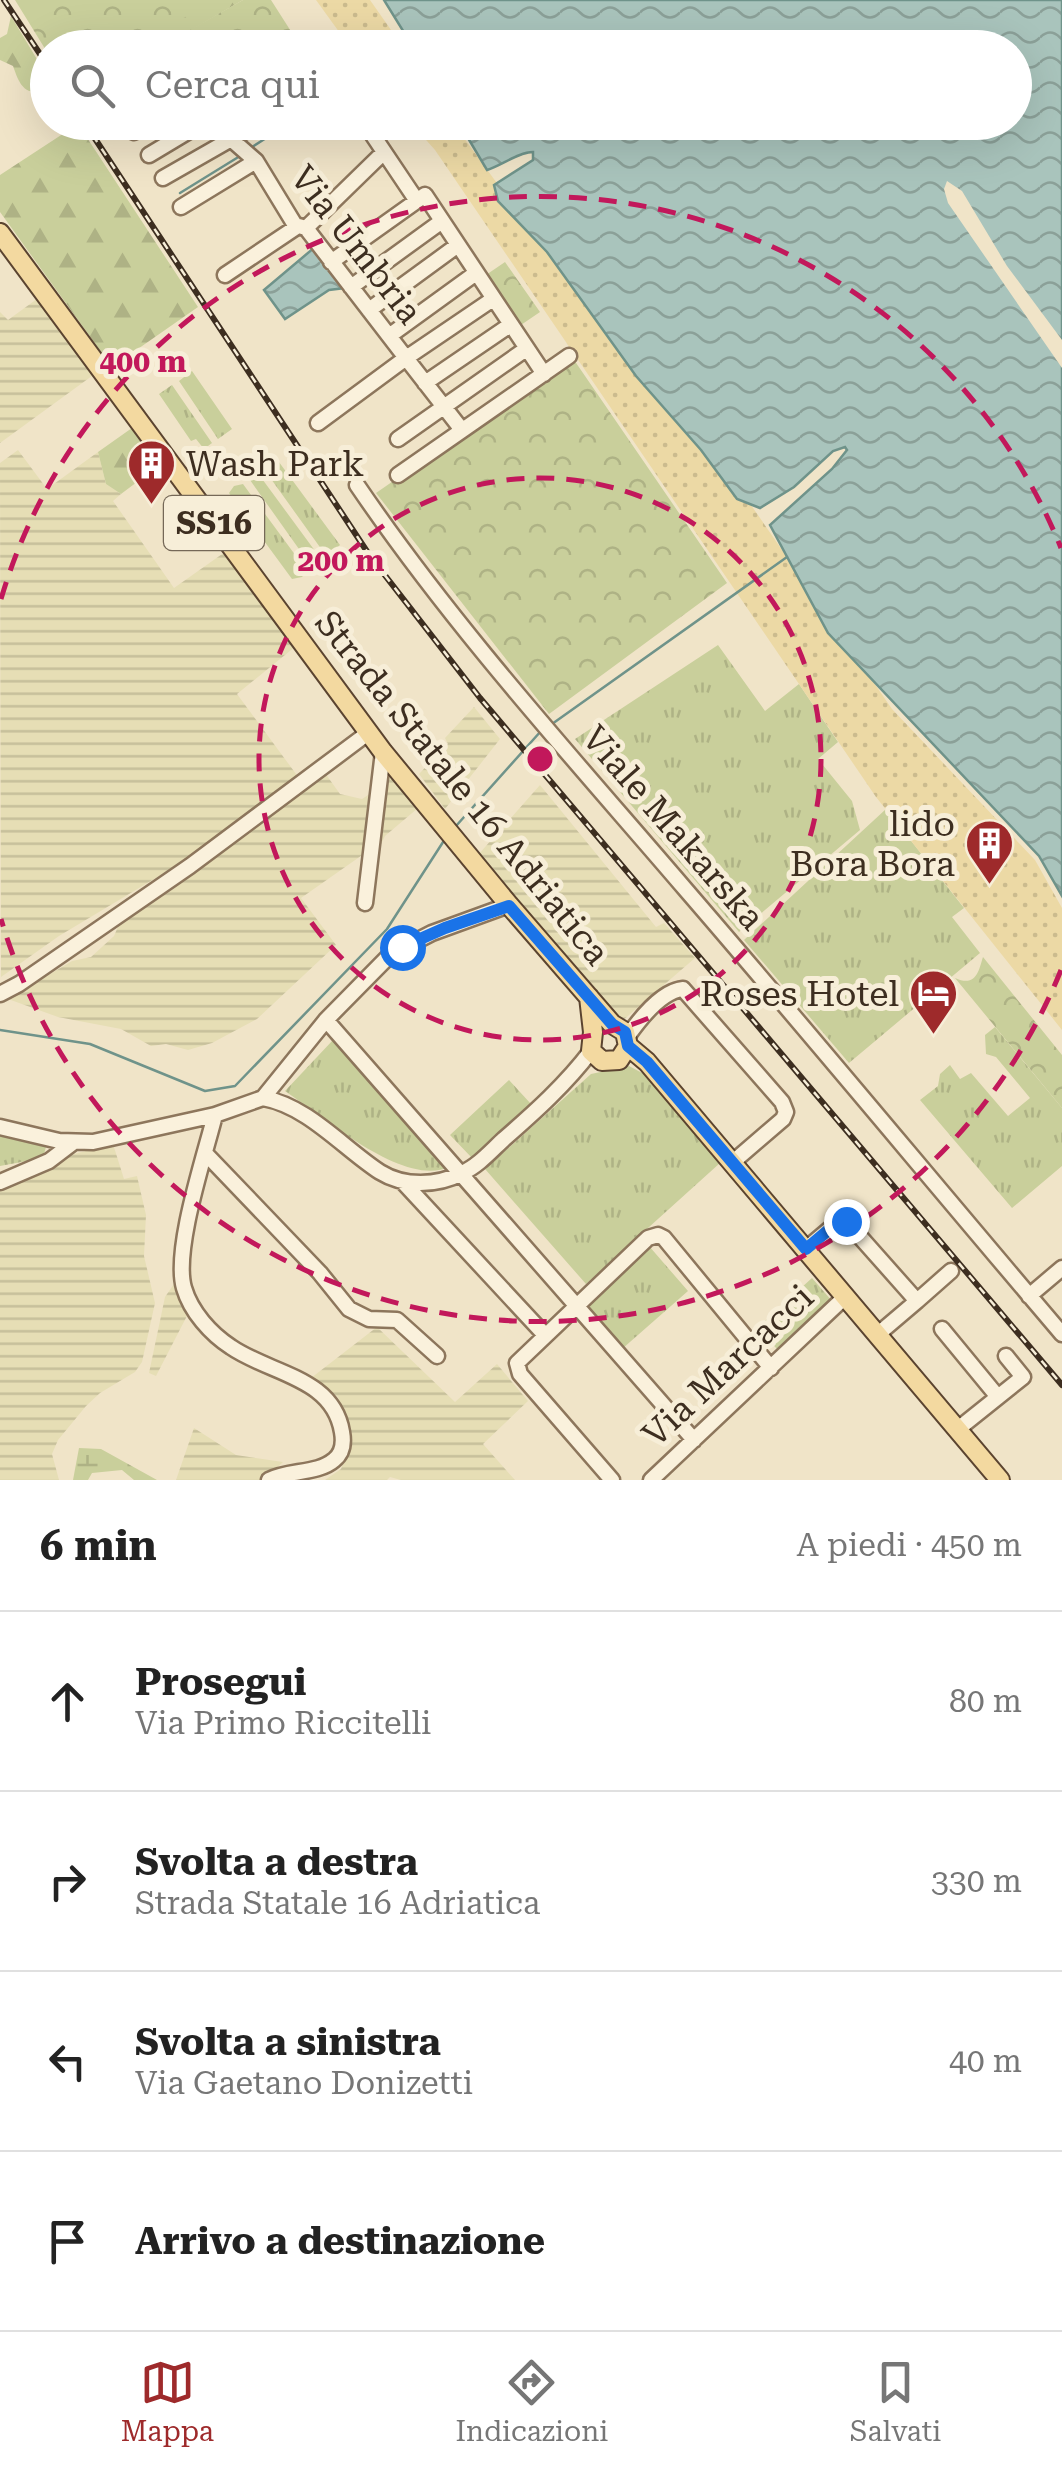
<!DOCTYPE html>
<html lang="it">
<meta charset="utf-8">
<style>
body{margin:0;font-family:"Roboto Serif",serif;background:#f2f2f2;color:#222}
.stop{position:absolute;width:30px;height:30px;margin:-22px;border:8px solid #1a73e8;border-radius:50%;background:#fff}
.stop.end{background:#1a73e8;border-color:#fff;box-shadow:0 2px 10px #0008}
.list{margin:0;padding:0;list-style:none}
h2{display:flex;justify-content:space-between;align-items:center;height:130px;margin:0;padding:0 40px;font-size:42px}
h2 small{font-size:32px;font-weight:400;color:#767676}
.list li{display:grid;grid-template-columns:65px 1fr auto;gap:30px;align-items:center;box-sizing:border-box;height:180px;padding:0 40px;border-top:2px solid #e0e0e0}
.list b{display:block;font-size:38px;white-space:nowrap}
.list p{margin:0;font-size:32px;white-space:nowrap;color:#767676}
.list em{font-size:32px;font-style:normal;color:#767676}
.icon{flex:none;width:55px;height:55px;fill:none;stroke:currentColor;stroke-width:2;stroke-linecap:round;stroke-linejoin:round}
.map{position:relative;flex:none;width:1062px;height:1480px;overflow:hidden}
.search{position:absolute;background:#fff;box-shadow:0 10px 40px #0002;left:30px;right:30px;top:30px;height:110px;display:flex;align-items:center;gap:25px;box-sizing:border-box;padding:0 35px;border-radius:55px;color:#767676;font-size:38px}
.sheet{height:850px;background:#fff}
nav{display:flex;justify-content:space-around;align-items:center;box-sizing:border-box;height:140px;border-top:2px solid #e0e0e0;background:#fff;font-size:28px;color:#767676}
nav a{display:grid;justify-items:center;gap:5px}
nav .on{color:#9e2a2b}
.map>svg:first-child{display:block}
.farmland{fill:url(#farmland-rules)}
.grass{fill:url(#grass-tufts)}
.forest{fill:url(#forest-firs)}
.wetland{fill:url(#wetland-marsh)}
.sand{fill:url(#sand-dots)}
.park{fill:url(#park-crowns)}
.water{fill:url(#water-waves);stroke:#6f938a;stroke-width:2.5}
.pier{fill:#f0e4c8}
.lines{fill:none;stroke-linecap:round;stroke-linejoin:round}
.stream{stroke:#6f938a;stroke-width:2.5}
.minor-casing{stroke:#8d765c;stroke-width:19}
.major-casing{stroke:#5b4430;stroke-width:22}
.minor{stroke:#faf1dc;stroke-width:14}
.major{stroke:#f3d9a0;stroke-width:18}
.rail-casing{stroke:#3d2e20;stroke-width:6}
.rail{stroke:#f7eed8;stroke-width:2.5;stroke-dasharray:8;stroke-linecap:butt}
.route{stroke:#1a73e8;stroke-width:12}
.ring{fill:none;stroke:#c2185b;stroke-width:5;stroke-dasharray:18 12}
.labels{text-anchor:middle;dominant-baseline:central;stroke-width:10;stroke-linejoin:round;paint-order:stroke}
.shield{fill:#f7eed8;stroke:#756857;stroke-width:2.5}
.shield-label{font-size:32px;font-weight:bold;fill:#3d2e20}
.street-label{font-size:35px;fill:#3d2e20;stroke:#f7eed8}
.poi-label{font-size:35px;fill:#3d2e20;stroke:#f7eed8;text-anchor:end}
.centre{fill:#c2185b;stroke:#f7eed8;stroke-width:5}
.ring-label{font-size:30px;text-anchor:middle;font-weight:bold;fill:#c2185b;stroke:#f7eed8;stroke-width:10;stroke-linejoin:round;paint-order:stroke}
</style>
<div class="map">
<svg width="1062" height="1480" viewBox="0 0 1062 1480">
<defs>
<pattern id="farmland-rules" width="6" height="5" patternUnits="userSpaceOnUse" patternTransform="scale(2.5)"><rect width="6" height="5" fill="#e6deb5"/><path d="M0 2.5h6" fill="none" stroke="#c6bf9b"/></pattern>
<pattern id="grass-tufts" width="24" height="20" patternUnits="userSpaceOnUse" patternTransform="scale(2.5)"><rect width="24" height="20" fill="#c9cf9b"/><path d="M3 7l-1-3M5 7V3M7 7l1-3M15 17l-1-3M17 17v-4M19 17l1-3" fill="none" stroke="#aeb285"/></pattern>
<pattern id="forest-firs" width="22" height="20" patternUnits="userSpaceOnUse" patternTransform="scale(2.5)"><rect width="22" height="20" fill="#c9cf9b"/><path d="M5 1l3.5 6h-7zM16 11l3.5 6h-7z" fill="#aeb285"/></pattern>
<pattern id="wetland-marsh" width="20" height="14" patternUnits="userSpaceOnUse" patternTransform="scale(2.5)"><rect width="20" height="14" fill="#c9cf9b"/><path d="M1 5h8M5 5V1M11 12h8M15 12V8" fill="none" stroke="#aeb285"/></pattern>
<pattern id="sand-dots" width="8" height="8" patternUnits="userSpaceOnUse" patternTransform="scale(2.5)"><rect width="8" height="8" fill="#ecd9a5"/><path d="M2 2h.1M6 6h.1" fill="none" stroke="#cbbb8e" stroke-width="1.8" stroke-linecap="round"/></pattern>
<pattern id="park-crowns" width="20" height="18" patternUnits="userSpaceOnUse" patternTransform="scale(2.5)"><rect width="20" height="18" fill="#c9cf9b"/><path d="M2 6a3 3 0 1 1 6 0M12 15a3 3 0 1 1 6 0" fill="none" stroke="#aeb285"/></pattern>
<pattern id="water-waves" width="16" height="10" patternUnits="userSpaceOnUse" patternTransform="scale(2.5)"><rect width="16" height="10" fill="#a9c4bc"/><path d="M0 5q4-4 8 0t8 0" fill="none" stroke="#8ba098"/></pattern>
</defs>
<rect width="100%" height="100%" fill="#f0e4c8"/>
<path class="farmland" d="M41 296 96 373 0 443V312L8 320Z
M18 450 47 489 98 452 106 484 121 494 113 501 174 588 225 552 296 646 237 694 299 778 169 870 59 936 1 977 0 463Z
M474 707 500 739 445 809 419 774 448 744 445 738Z
M387 766 418 808 385 836 381 844 376 841Z
M325 773 340 794 362 799 376 790 368 851 301 898 336 945 257 1019 212 1043 188 1050 166 1044 151 1046 121 1029 58 1017 8 999 72 961 91 957 114 936 120 922Z
M540 785 656 927 664 923 695 958 621 1022 478 855Z
M113 1144 124 1179 137 1176 146 1215 144 1256 155 1303 142 1362 135 1372 100 1393 86 1406 58 1440 52 1454 59 1480H0V1185L74 1154Z
M176 1281 189 1312 156 1376 149 1373 165 1297Z
M377 1327 455 1402 497 1364 528 1401 483 1444 515 1480H401L390 1477 387 1480H325L341 1469 351 1443 338 1397 311 1378Z
M194 1428 236 1455 283 1462 264 1480H176Z"/>
<path class="grass" d="M192 371 232 429 218 439 179 381Z
M172 385 212 443 204 449 196 439 191 441 159 394Z
M276 458 340 545 327 557 261 465Z
M257 472 321 559 311 566 250 480 248 474Z
M243 484 307 571 302 577 292 579 229 493 234 486Z
M718 645 765 711 799 684 838 742 818 759 852 801 860 830 739 932 575 739Z
M886 809 964 908 952 917 980 953 849 1063 744 940Z
M995 1027 1062 1108V1166L1012 1208 920 1100 938 1086 940 1074 950 1065 960 1079 971 1073 1008 1116 1030 1098 996 1057 986 1054 985 1035Z
M333 1040 449 1167C404 1188 322 1116 285 1091Z
M629 1066 646 1075 720 1163 586 1284 485 1169 591 1074Z
M509 1080 531 1104 472 1158 450 1135Z
M0 1132 47 1143 43 1158 0 1166Z
M649 1246 688 1291 622 1349 583 1304Z
M812 1278 832 1301 778 1350 757 1328Z"/>
<path class="forest" d="M25 0H243L160 48 54 47Z
M11 16 47 76 45 90C24 97 19 83 13 66L0 60V38L7 34Z
M78 124 198 307 112 367 0 212V175Z
M139 423 165 461 121 494 106 484 98 452Z"/>
<path class="wetland" d="M79 1448 101 1449 157 1480H134L122 1470 92 1473 88 1480H73Z"/>
<path class="sand" d="M316 0H370L403 47H350Z
M411 123H453L564 275 659 372 892 709 1035 860 1062 908V1030L876 797 435 150Z"/>
<path class="park" d="M15 0H218L128 47 48 48 47 52Z
M243 0H271L301 47H199L188 31Z
M505 262 540 312 518 327 483 277Z
M572 357 727 583 549 714 376 493Z
M983 957 1062 1055V1108L955 978C977 988 979 969 983 957Z"/>
<path class="water" d="M384 0H1062V896L1039 856 828 633 770 525 832 469 847 450 845 447 833 451 794 487 760 508 737 499 701 450 636 376 547 252 498 201 494 185 533 160V152C519 152 502 165 487 170L459 123 1014 122V48L413 47Z
M315 247 345 288 329 290 285 319 264 290Z"/>
<path class="pier" d="M947 181 962 191 1007 266 1062 340V368L948 203 944 189Z"/>
<g class="lines">
<path class="stream" d="M249 149 291 122
M180 193 240 156
M552 724 787 557
M456 826 541 731
M0 1030 90 1044 205 1091 235 1086 387 929 445 839"/>
<defs>
<path id="minor" d="M174 48V47
M220 122 231 139 256 161 295 225 306 228 406 358 318 423
M364 122 417 201
M134 132 150 122
M149 155 204 122
M163 178 247 130
M181 207 256 161
M306 228 384 152
M331 262 425 195 544 374
M225 275 298 226
M351 287 442 221
M369 310 458 245
M389 336 476 273
M425 383 510 325
M462 430 406 358 493 299
M398 439 526 349
M398 475 569 356
M357 485C455 629 573 758 686 890 813 1037 936 1186 1062 1334
M365 903 383 752
M0 994 19 984 190 866 368 733
M326 1020 694 1440
M627 1037C639 1020 661 991 683 989L782 1102 786 1112 783 1119 733 1162
M263 1098C308 1106 343 1148 380 1172 404 1187 437 1186 462 1173 478 1166 491 1151 504 1139 535 1112 566 1084 591 1051
M215 1115C205 1155 173 1250 184 1288 191 1312 211 1334 231 1347 270 1374 333 1377 342 1432 344 1443 343 1453 334 1460 318 1474 288 1470 269 1480
M0 1127 59 1141 93 1142 215 1115 263 1098 326 1020 391 954 432 933 509 905
M205 1153 320 1273 349 1309 369 1319 397 1320 437 1356
M0 1182 49 1161 74 1142
M403 1182 544 1334
M806 1249 838 1222 846 1221 917 1301 877 1335
M1029 1296 1062 1268
M917 1301 951 1271
M942 1329 998 1397
M958 1429 1023 1377 1006 1356
M612 1480 520 1374 517 1363 648 1238 658 1235 664 1238 771 1368
M651 1480 846 1296"/>
<path id="major" d="M0 233 383 752 509 905 612 1024 625 1032 628 1046 619 1060 602 1061 591 1051 593 1032 589 997
M628 1046 647 1062 1000 1480"/>
</defs>
<use href="#minor" class="minor-casing"/>
<use href="#major" class="major-casing"/>
<use href="#minor" class="minor"/>
<use href="#major" class="major"/>
<defs>
<path id="rail" d="M4 0 48 66
M84 122 370 556 480 698 1062 1385"/>
</defs>
<use href="#rail" class="rail-casing"/>
<use href="#rail" class="rail"/>
</g>
<g class="lines">
<path class="route" d="M402 947 445 928 509 906 612 1024 625 1032 628 1046 647 1062 806 1249 838 1222 846 1221"/>
</g>
<g class="ring">
<circle cx="540" cy="759" r="281"/>
<path d="M1061 970A562 562 0 0 1 1 919M1 599A562 562 0 0 1 1061 548"/>
</g>
<defs>
<symbol id="building-pin" viewBox="-11 -11 22 30"><path d="M0 17L-7.5 6A9.5 9.5 0 1 1 7.5 6Z" fill="#9e2a2b" stroke="#f7eed8"/><path d="M-4-6H4V6H1V3H-1V6H-4ZM-2.5-4.3h1.7v1.8h-1.7ZM.8-4.3h1.7v1.8H.8ZM-2.5-1h1.7V.8h-1.7ZM.8-1h1.7V.8H.8Z" fill="#fff"/></symbol>
<symbol id="hotel-pin" viewBox="-11 -11 22 30"><path d="M0 17L-7.5 6A9.5 9.5 0 1 1 7.5 6Z" fill="#9e2a2b" stroke="#f7eed8"/><path d="M-6-4.5h1.5V1H6V5H4.5V3h-9V5H-6ZM-4 0a1.8 1.8 0 1 1 3.6 0ZM.5 0V-2.5h3Q6-2.5 6 0Z" fill="#fff"/></symbol>
</defs>
<g fill-rule="evenodd">
<use href="#building-pin" x="124" y="436" width="55" height="75"/>
<use href="#building-pin" x="962" y="816" width="55" height="75"/>
<use href="#hotel-pin" x="906" y="966" width="55" height="75"/>
</g>
<g class="labels">
<rect class="shield" x="164" y="496" width="100" height="54" rx="8"/>
<g class="shield-label">
<text x="214" y="523">SS16</text>
</g>
<g class="street-label">
<text transform="translate(356 245) rotate(52)">Via Umbria</text>
<text transform="translate(462 788) rotate(51)">Strada Statale 16 Adriatica</text>
<text transform="translate(673 828) rotate(49)">Viale Makarska</text>
<text transform="translate(728 1366) rotate(-43)">Via Marcacci</text>
</g>
<g class="poi-label">
<text x="186" y="464" text-anchor="start">Wash Park</text>
<text x="955" y="824">lido<tspan x="955" dy="40">Bora Bora</tspan></text>
<text x="899" y="994">Roses Hotel</text>
</g>
</g>
<circle cx="540" cy="759" r="15" class="centre"/>
<g class="ring-label">
<text x="143" y="372">400 m</text>
<text x="341" y="571">200 m</text>
</g>
</svg>
<div class="stop" style="left:402px;top:947px"></div>
<div class="stop end" style="left:846px;top:1221px"></div>
<div class="search"><svg class="icon" aria-label="search" viewBox="0 0 24 24"><circle cx="10" cy="10" r="6"/><path d="M15 15l6 6"/></svg>Cerca qui</div>
</div>
<section class="sheet">
<h2>6 min<small>A piedi · 450 m</small></h2>
<ul class="list">
<li><svg class="icon" aria-label="ahead" viewBox="0 0 24 24"><path d="M12 20V5M6 11l6-6 6 6"/></svg><div><b>Prosegui</b><p>Via Primo Riccitelli</p></div><em>80 m</em></li>
<li><svg class="icon" aria-label="right" viewBox="0 0 24 24"><path d="M7 20v-9h11M14 6l5 5-5 5"/></svg><div><b>Svolta a destra</b><p>Strada Statale 16 Adriatica</p></div><em>330 m</em></li>
<li><svg class="icon" aria-label="left" viewBox="0 0 24 24"><path d="M17 20v-9H6M10 6l-5 5 5 5"/></svg><div><b>Svolta a sinistra</b><p>Via Gaetano Donizetti</p></div><em>40 m</em></li>
<li><svg class="icon" aria-label="arrive" viewBox="0 0 24 24"><path d="M6 21V4h12l-3 4 3 4H6"/></svg><div><b>Arrivo a destinazione</b></div></li>
</ul>
</section>
<nav>
<a class="on"><svg class="icon" aria-label="map" viewBox="0 0 24 24"><path d="M3 6l6-2 6 2 6-2v14l-6 2-6-2-6 2zM9 4v14M15 6v14"/></svg>Mappa</a>
<a><svg class="icon" aria-label="directions" viewBox="0 0 24 24"><path d="M12 3l9 9-9 9-9-9zM9 14v-3h6M13 9l2 2-2 2"/></svg>Indicazioni</a>
<a><svg class="icon" aria-label="saved" viewBox="0 0 24 24"><path d="M7 4h10v16l-5-4-5 4z"/></svg>Salvati</a>
</nav>
